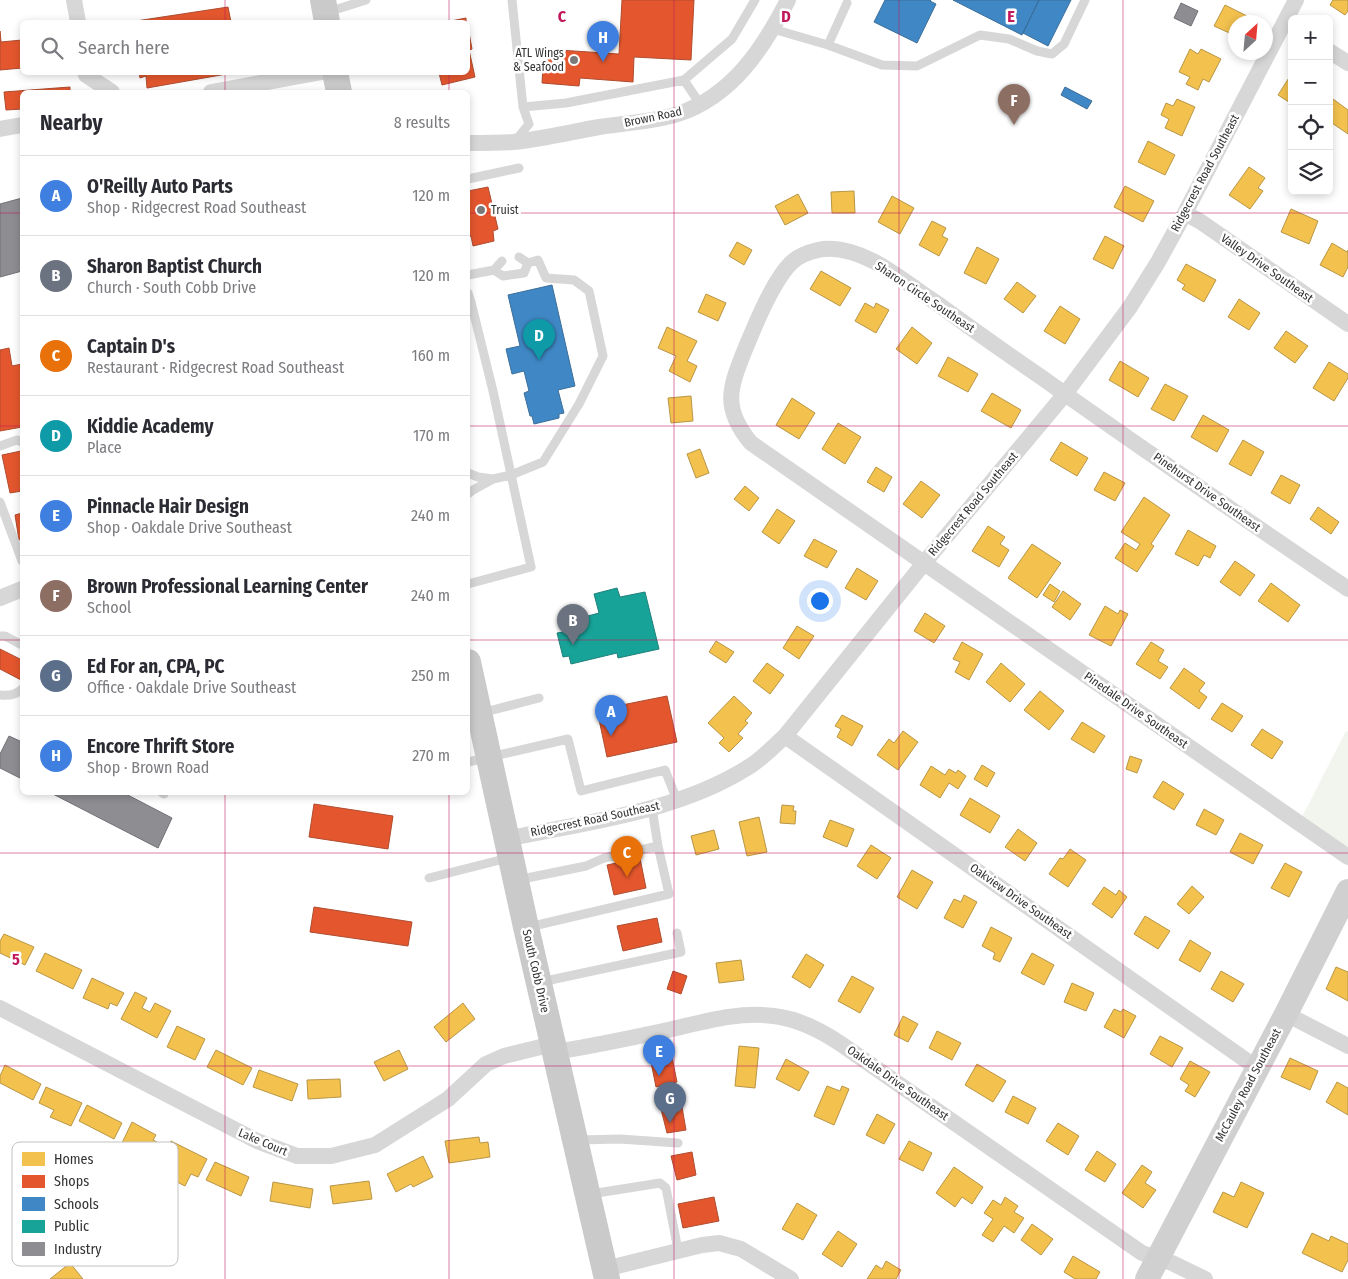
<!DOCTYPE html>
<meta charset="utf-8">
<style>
body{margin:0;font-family:"Fira Sans Condensed",sans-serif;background:#f2f2f3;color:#2b2b33}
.controls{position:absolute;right:15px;top:15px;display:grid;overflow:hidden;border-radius:8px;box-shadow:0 2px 8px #0003}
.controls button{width:45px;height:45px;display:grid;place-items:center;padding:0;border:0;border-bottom:1px solid #e1e1e2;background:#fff;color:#2b2b33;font:25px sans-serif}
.compass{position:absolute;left:1228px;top:15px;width:45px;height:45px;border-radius:50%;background:#fff;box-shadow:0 2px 8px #0003;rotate:26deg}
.you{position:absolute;left:819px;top:600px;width:18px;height:18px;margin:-12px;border:4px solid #fff;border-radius:50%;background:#1a73e8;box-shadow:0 0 0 8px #1a73e833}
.badge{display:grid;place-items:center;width:32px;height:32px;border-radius:50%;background:#7a7a7a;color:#fff;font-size:16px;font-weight:700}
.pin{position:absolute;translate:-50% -41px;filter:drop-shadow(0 1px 2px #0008)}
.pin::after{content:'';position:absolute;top:26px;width:18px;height:15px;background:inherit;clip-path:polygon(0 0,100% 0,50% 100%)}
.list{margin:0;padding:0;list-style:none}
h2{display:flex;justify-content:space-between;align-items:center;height:65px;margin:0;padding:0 20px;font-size:21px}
h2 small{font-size:16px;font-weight:400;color:#7c7c81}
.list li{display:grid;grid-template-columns:32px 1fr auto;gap:15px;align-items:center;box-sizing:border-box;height:80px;padding:0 20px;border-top:1px solid #e1e1e2}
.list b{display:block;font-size:19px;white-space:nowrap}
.list p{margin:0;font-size:16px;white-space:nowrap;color:#7c7c81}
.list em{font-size:16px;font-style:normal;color:#7c7c81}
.icon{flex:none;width:28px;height:28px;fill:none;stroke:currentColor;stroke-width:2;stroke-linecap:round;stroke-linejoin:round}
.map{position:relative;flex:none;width:1348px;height:1279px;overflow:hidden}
.search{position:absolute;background:#fff;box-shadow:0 2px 8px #0003;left:20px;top:20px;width:450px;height:55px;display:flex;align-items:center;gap:12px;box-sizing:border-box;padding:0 18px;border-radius:8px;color:#7c7c81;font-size:19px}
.panel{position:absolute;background:#fff;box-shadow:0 2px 8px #0003;left:20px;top:90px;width:450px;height:705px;border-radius:8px}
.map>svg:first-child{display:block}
.green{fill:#f1f5ed}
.homes{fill:#f2c14e;stroke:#b99646}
.shops{fill:#e4572e;stroke:#af4c30}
.schools{fill:#3f88c5;stroke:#3b6e99}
.public{fill:#17a398;stroke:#1f817a}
.industry{fill:#8d8d92;stroke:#727276}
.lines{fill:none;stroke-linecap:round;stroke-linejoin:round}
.lane{stroke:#d7d7d7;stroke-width:9}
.street{stroke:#d7d7d7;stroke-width:16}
.secondary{stroke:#d0d0d0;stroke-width:24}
.primary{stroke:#cacaca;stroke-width:26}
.grid{fill:none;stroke:#c2185b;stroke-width:1;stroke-opacity:0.55}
.poi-dot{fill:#7a7a7a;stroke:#fff;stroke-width:2}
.labels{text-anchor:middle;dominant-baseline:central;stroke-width:5;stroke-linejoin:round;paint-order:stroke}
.poi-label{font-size:12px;fill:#333;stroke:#fff;text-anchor:end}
.street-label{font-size:12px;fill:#333;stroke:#fff}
.key{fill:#fff;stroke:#c2c2c2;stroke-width:1}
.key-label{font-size:14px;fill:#333}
.grid-label{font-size:16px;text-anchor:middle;font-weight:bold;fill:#c2185b;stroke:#fff;stroke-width:5;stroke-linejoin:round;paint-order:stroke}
</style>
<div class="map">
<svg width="1348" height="1279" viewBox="0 0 1348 1279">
<rect width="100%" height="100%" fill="#fff"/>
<path class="green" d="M1346 731 1348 732V849L1302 817Z"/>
<path class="homes" d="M1333 0H1348V11L1345 15 1330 5Z
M1225 5 1247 16 1244 22H1236V36L1214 26Z
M1190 49 1198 54 1201 49 1221 59 1209 82 1203 79 1198 90 1186 84 1190 77 1179 72Z
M1292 73V104L1278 95Z
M1177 99 1195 107 1182 136 1165 128 1169 119 1161 115 1166 103 1173 106Z
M1333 99 1348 110V134L1329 121V105Z
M1148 141 1175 155 1165 175 1138 162Z
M1249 167 1265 178 1258 188 1263 191 1250 209 1229 195Z
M1125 186 1154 201 1143 222 1114 207Z
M854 191 855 213H832L831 192Z
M798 194 808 213 785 225 775 206Z
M892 196 914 208 900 234 878 222Z
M1291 209 1318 221 1309 244 1281 232Z
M932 221 946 228 942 236 948 239 939 256 919 245Z
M1105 236 1124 246 1113 269 1093 259Z
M737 242 752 250 744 265 729 256Z
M1332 243 1347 252 1348 250V267L1343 277 1320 265Z
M977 247 999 259 986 284 964 273Z
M1186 264 1216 280 1204 302 1182 289 1185 285 1177 280Z
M821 271 851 288 840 306 810 289Z
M1017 282 1036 296 1023 313 1004 299Z
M706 294 726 303 718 321 698 312Z
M1239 299 1260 313 1249 330 1228 317Z
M865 303 874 308 876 303 889 310 876 333 855 321Z
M1060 306 1080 319 1065 344 1044 331Z
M667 327 697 341 687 361 697 366 690 382 669 371 676 356 658 348Z
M912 327 932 343 917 364 896 349Z
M1286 331 1308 346 1295 363 1274 348Z
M948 357 978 374 968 392 938 376Z
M1120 361 1149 378 1138 397 1109 380Z
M1329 362 1348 374V378L1334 401 1313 388Z
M1165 384 1188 396 1174 421 1151 409Z
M992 393 1021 410 1011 428 981 411Z
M691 396 693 421 671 423 668 398Z
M792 398 815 413 799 439 776 425Z
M1203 415 1229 430 1217 452 1191 437Z
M838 423 861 437 845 464 822 449Z
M1243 440 1264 452 1251 476 1229 464Z
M1061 442 1088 458 1077 476 1050 460Z
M700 449 709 473 696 478 687 454Z
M876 467 892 477 884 492 867 482Z
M1104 472 1125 483 1115 501 1094 490Z
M1281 475 1300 485 1290 504 1271 493Z
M921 481 940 495 922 518 903 504Z
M745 486 759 498 749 511 734 499Z
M1144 497 1170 515 1151 544 1154 546 1137 572 1115 558 1125 543 1136 550 1140 544 1121 532Z
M1318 507 1339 522 1331 534 1310 519Z
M777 509 795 521 779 544 762 532Z
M988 526 1005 537 1000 544 1009 550 999 567 972 551Z
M1188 530 1216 546 1210 558 1204 555 1198 566 1175 554Z
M814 539 837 551 827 568 804 556Z
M1032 544 1061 563 1037 598 1008 578Z
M1235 561 1255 575 1240 596 1220 582Z
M857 568 878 581 866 600 845 588Z
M1271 583 1300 605 1288 622 1258 601Z
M1050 584 1060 591 1054 602 1043 595Z
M1063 591 1081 604 1070 620 1052 607Z
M1105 606 1118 614 1120 610 1128 614 1111 646 1089 635Z
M925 613 945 626 934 643 914 631Z
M797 626 814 636 799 659 783 648Z
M716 641 734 652 726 663 709 652Z
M962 642 983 654 969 680 955 672 960 662 953 659Z
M1151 642 1164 650 1158 661 1168 667 1160 679 1136 664Z
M767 663 784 675 770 694 753 681Z
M1001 663 1025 684 1010 702 986 682Z
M1184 668 1205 683 1199 691 1207 697 1199 709 1170 688Z
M1040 691 1064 711 1049 730 1024 710Z
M734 696 752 713 745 721 748 723 738 734 743 738 729 752 719 743 724 738 708 723Z
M1222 703 1243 716 1232 732 1211 719Z
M842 715 863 726 852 746 837 737 841 729 835 726Z
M1082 722 1105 736 1094 753 1071 739Z
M1262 729 1283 742 1272 759 1251 745Z
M903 731 918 742 898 770 877 755 889 739 894 743Z
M1130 756 1142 760 1137 773 1126 769Z
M982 765 995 773 987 787 974 779Z
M931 766 945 775 949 769 956 773 958 770 966 776 958 789 949 783 940 798 920 785Z
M1163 781 1184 794 1174 810 1153 797Z
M970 798 1000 816 990 833 960 815Z
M782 805 794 806 793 811H796L795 824 780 823Z
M1204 809 1224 820 1216 835 1196 825Z
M759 817 767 852 747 856 739 822Z
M830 820 854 829 847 847 823 837Z
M1018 829 1037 843 1025 861 1005 847Z
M714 830 719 849 696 855 691 836Z
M1240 833 1263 845 1253 864 1230 852Z
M871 845 891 858 877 879 857 866Z
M1070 849 1086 860 1068 887 1049 874 1060 858 1063 859Z
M1285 863 1302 872 1289 897 1271 888Z
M912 870 933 882 917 909 897 897Z
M1192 886 1204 897 1189 914 1177 904Z
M1104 887 1116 895 1119 890 1127 897 1112 918 1092 904Z
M964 895 977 902 963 928 944 918 954 899 961 902Z
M1145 916 1170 931 1158 949 1134 934Z
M991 927 1012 938 1000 962 993 959 995 953 982 946Z
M4 934 34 947 25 965 0 953V941Z
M1190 940 1211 953 1200 972 1179 960Z
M45 953 82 970 73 989 36 971Z
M1032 953 1054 965 1044 985 1021 973Z
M806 954 824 965 810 988 792 977Z
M741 960 744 980 719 983 716 963Z
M1336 967 1348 972V1001L1326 989Z
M1221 971 1244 984 1233 1002 1211 989Z
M852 976 874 988 860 1013 838 1001Z
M92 978 124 993 117 1006 110 1003 108 1009 83 998Z
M1072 983 1094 993 1086 1011 1064 1002Z
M135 992 147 998 142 1008 150 1012 155 1003 171 1011 157 1038 121 1019Z
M463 1003 475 1019 446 1042 434 1027Z
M1114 1009 1121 1012 1123 1009 1136 1016 1124 1038 1104 1027Z
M903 1016 918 1024 908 1042 894 1035Z
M177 1026 205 1039 195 1060 167 1047Z
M937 1031 961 1043 952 1060 929 1048Z
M1160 1036 1183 1048 1172 1067 1150 1054Z
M739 1046 759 1048 755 1088 735 1086Z
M216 1050 252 1068 243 1085 207 1067Z
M399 1050 408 1069 384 1081 374 1062Z
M1290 1058 1318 1071 1310 1090 1281 1077Z
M786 1059 809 1072 799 1091 776 1079Z
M1190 1061 1210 1072 1195 1097 1185 1091 1189 1085 1180 1079Z
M977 1064 1006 1081 993 1102 965 1085Z
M5 1065 41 1084 33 1100 0 1083V1076Z
M259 1070 298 1084 292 1101 253 1087Z
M340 1079 341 1097 308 1099 307 1080Z
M1337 1082 1348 1088V1115L1326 1102Z
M827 1086 840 1091 842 1086 849 1089 834 1125 814 1116Z
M46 1087 82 1103 71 1126 50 1117 54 1110 39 1103Z
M1013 1096 1036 1108 1028 1124 1005 1112Z
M87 1105 122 1123 114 1139 79 1121Z
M877 1114 895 1124 884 1144 866 1135Z
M132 1122 156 1135 153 1140 161 1144 153 1159 122 1143Z
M1058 1123 1079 1136 1068 1155 1046 1141Z
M479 1137 480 1143 488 1142 490 1157 449 1163 445 1141Z
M171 1141 207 1159 198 1177 191 1174 185 1186 177 1182 174 1187 157 1179 166 1162 161 1159Z
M909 1141 932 1153 923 1171 899 1159Z
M1097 1151 1116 1164 1105 1182 1085 1170Z
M423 1156 433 1177 413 1187 411 1184 396 1192 387 1174Z
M215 1162 249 1177 241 1196 206 1180Z
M1142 1165 1152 1172 1145 1183 1156 1190 1143 1208 1122 1193Z
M954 1167 983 1187 972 1204 962 1197 955 1207 936 1193Z
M369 1181 372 1199 333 1204 330 1186Z
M273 1182 313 1189 310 1208 270 1201Z
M1241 1182 1264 1193 1247 1228 1213 1212 1223 1192 1234 1197Z
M1005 1197 1018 1206 1014 1212 1024 1218 1014 1233 1004 1226 993 1242 982 1235 993 1219 984 1213 993 1200 1001 1205Z
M797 1203 817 1215 803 1240 782 1229Z
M1032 1224 1053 1239 1041 1255 1021 1240Z
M838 1231 857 1244 842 1267 822 1254Z
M1312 1233 1329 1241 1331 1236 1348 1244V1260L1342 1272 1302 1253Z
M1073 1256 1100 1272 1096 1279H1075L1064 1272Z
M886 1261 901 1270 896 1279H867L876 1265 882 1269Z
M70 1263 83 1279H50Z"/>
<path class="shops" d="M622 0H694L691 60 634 57 633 82 580 78 579 86 542 83 544 49 619 54Z
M228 7 231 22H136V21Z
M466 18V22H446Z
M468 27 472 49 469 50 475 77 442 85 439 73 468 72Z
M0 31 1 42 22 40V68L0 70Z
M139 72H238L147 88 146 76 140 78Z
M70 87V92H22V109L6 110 4 92Z
M488 187 498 229 493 231 494 241 473 246 471 236 468 237V191Z
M9 348 12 366 22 364V427L0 431V350Z
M21 451 22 491 10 493 2 455Z
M22 513V539L19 540 15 515Z
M0 649 22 660V676L21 680 0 669Z
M667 696 677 742 607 757 597 710Z
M314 804 393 816 388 849 309 837Z
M640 858 646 888 614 895 607 865Z
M314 907 412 922 408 946 310 932Z
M657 918 662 942 623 951 617 926Z
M673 971 687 976 681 994 667 989Z
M672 1057 677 1082 656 1087 651 1062Z
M682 1107 686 1130 667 1133 661 1109Z
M692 1152 696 1175 677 1180 671 1156Z
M714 1197 719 1221 683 1228 678 1204Z"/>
<path class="schools" d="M885 0H931L930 1 936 4 917 43 874 22Z
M953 0H1039L1022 35Z
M1039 0H1071L1048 46 1023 33Z
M1065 87 1092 101 1087 109 1061 95Z
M552 285 575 386 558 390 564 413 559 414V418L534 424 532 416H530L524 393 529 391 524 371 512 374 506 349 520 346 508 295Z"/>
<path class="public" d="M617 588 620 597 645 592 659 649 618 658 617 653 571 664 569 656 563 657 557 633 563 632 562 623 599 613 594 594Z"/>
<path class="industry" d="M1181 3 1198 11 1191 26 1174 18Z
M22 198V271L0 277V204Z
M9 736 22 742V779L0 768V754Z
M49 792H122L172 818 158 848Z"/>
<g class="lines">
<path class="lane" d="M512 0 523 107
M328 12 366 0
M773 29 828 45 882 65 917 66 980 35 1009 39 1037 51 1052 54 1064 44 1085 0
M828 45 847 3
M684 80 700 104
M515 141 529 124 523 107 566 103 684 80 732 39 755 0
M468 179 519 168
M494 270 503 276 524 273 528 263
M468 275 494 270 502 261
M468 293 471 302 493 391 531 567 468 584
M0 446 17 440 22 442
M468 473 478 477 493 479
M468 494 473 490 493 479 511 475 543 462 579 404 603 356 589 291 574 280 546 278 538 260 528 263 519 257
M0 502 22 561
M0 636H5L22 645
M0 695C8 696 16 695 22 689
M481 713 539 698
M468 762 568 739 581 791 665 770 677 800
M161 792 164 794
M429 878 508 858
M517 880 586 866 604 858 658 846
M529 927 669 894 658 846 652 808
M541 982 681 952 677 933
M578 1140 620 1139 678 1143
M591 1194 660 1183 666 1188 678 1250"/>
<path class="street" d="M74 0 78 22
M1329 51 1348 63
M85 72 86 75 112 92
M211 92 322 72
M0 129 22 125
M468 143C483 143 498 143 513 142 542 139 571 132 599 127 625 123 653 122 678 114 732 96 763 49 788 0
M1185 213 1201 222 1348 324
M1348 589C1245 519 1142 449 1041 377 1006 353 972 329 938 304 916 290 896 273 873 261 857 253 836 246 818 250 809 252 798 256 791 263 773 281 756 323 746 347 730 387 721 407 751 443L1348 857
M0 598 22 589
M785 736 1257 1068
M507 839C586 822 677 812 747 768 761 760 773 747 785 736L924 563 1065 394 1130 307 1158 262 1185 213 1296 0
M0 1008 257 1141 297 1156H331L375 1145 448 1099 486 1064 504 1056 553 1044
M1286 1014 1348 1046
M555 1052C593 1046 631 1038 668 1030 703 1022 739 1011 774 1016 799 1019 820 1030 841 1044L1142 1253 1172 1263 1205 1279
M605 1269 702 1245 719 1243 741 1249 791 1279"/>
<path class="secondary" d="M1147 1279 1286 1014 1348 891"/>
<path class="primary" d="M323 0 327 22
M335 72 339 92
M468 662 526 927 607 1279"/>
</g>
<path class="grid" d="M225 0V22M449 0V22M674 0V1279M899 0V1279M1123 0V1279M225 72V92M449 72V92M0 213H22M468 213H1348M0 426H22M468 426H1348M0 640H22M468 640H1348M225 792V1279M449 792V1279M0 853H1348M0 1066H1348"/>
<g class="poi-dot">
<circle cx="574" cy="60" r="5"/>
<circle cx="481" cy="210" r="5"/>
</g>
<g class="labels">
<g class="poi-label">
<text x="564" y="53">ATL Wings<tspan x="564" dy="14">&amp; Seafood</tspan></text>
<text x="491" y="210" text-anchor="start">Truist</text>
</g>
<g class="street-label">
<text transform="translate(653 117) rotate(-12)">Brown Road</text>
<text transform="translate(1205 173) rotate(-62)">Ridgecrest Road Southeast</text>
<text transform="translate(1267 268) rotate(35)">Valley Drive Southeast</text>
<text transform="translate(925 297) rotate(34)">Sharon Circle Southeast</text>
<text transform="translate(1207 492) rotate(35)">Pinehurst Drive Southeast</text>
<text transform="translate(973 504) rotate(-50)">Ridgecrest Road Southeast</text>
<text transform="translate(1136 710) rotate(35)">Pinedale Drive Southeast</text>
<text transform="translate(595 819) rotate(-12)">Ridgecrest Road Southeast</text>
<text transform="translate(1021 901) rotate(35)">Oakview Drive Southeast</text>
<text transform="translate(536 971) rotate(77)">South Cobb Drive</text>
<text transform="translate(898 1083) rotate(35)">Oakdale Drive Southeast</text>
<text transform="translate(1248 1085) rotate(-62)">McCauley Road Southeast</text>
<text transform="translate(263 1142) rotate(23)">Lake Court</text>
</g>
</g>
<rect x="12" y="1142" width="166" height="124" rx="8" class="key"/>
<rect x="22" y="1152" width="23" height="14" fill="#f2c14e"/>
<rect x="22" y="1175" width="23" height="13" fill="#e4572e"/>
<rect x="22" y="1197" width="23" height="14" fill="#3f88c5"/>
<rect x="22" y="1220" width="23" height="13" fill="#17a398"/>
<rect x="22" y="1242" width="23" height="14" fill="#8d8d92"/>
<g class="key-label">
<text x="54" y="1164">Homes</text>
<text x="54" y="1186">Shops</text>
<text x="54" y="1209">Schools</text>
<text x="54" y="1231">Public</text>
<text x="54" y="1254">Industry</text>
</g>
<g class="grid-label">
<text x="562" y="22">C</text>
<text x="786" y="22">D</text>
<text x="1011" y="22">E</text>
<text x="16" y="965">5</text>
</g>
</svg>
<div class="controls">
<button>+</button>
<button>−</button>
<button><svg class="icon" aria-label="locate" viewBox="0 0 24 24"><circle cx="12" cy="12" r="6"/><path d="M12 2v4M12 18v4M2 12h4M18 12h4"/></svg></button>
<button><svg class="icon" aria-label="layers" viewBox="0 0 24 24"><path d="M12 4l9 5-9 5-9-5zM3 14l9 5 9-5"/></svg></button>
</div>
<svg class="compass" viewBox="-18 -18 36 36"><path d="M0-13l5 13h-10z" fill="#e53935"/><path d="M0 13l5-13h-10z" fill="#7c7c81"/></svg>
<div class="you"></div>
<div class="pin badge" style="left:611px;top:736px;background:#3f7fe0">A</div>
<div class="pin badge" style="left:573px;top:645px;background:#6b7280">B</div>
<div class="pin badge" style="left:627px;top:877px;background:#e8710a">C</div>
<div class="pin badge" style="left:539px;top:360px;background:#0f9aa8">D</div>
<div class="pin badge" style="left:659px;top:1076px;background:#3f7fe0">E</div>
<div class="pin badge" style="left:1014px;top:125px;background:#8d6e63">F</div>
<div class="pin badge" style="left:670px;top:1123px;background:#5c6f8a">G</div>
<div class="pin badge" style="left:603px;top:62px;background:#3f7fe0">H</div>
<div class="search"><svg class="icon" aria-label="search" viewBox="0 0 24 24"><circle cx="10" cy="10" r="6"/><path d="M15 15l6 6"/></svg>Search here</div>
<section class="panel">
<h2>Nearby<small>8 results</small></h2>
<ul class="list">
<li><span class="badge" style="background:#3f7fe0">A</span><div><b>O'Reilly Auto Parts</b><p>Shop · Ridgecrest Road Southeast</p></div><em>120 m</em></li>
<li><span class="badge" style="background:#6b7280">B</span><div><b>Sharon Baptist Church</b><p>Church · South Cobb Drive</p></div><em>120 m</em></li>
<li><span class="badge" style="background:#e8710a">C</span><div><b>Captain D's</b><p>Restaurant · Ridgecrest Road Southeast</p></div><em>160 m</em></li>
<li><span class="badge" style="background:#0f9aa8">D</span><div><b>Kiddie Academy</b><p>Place</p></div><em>170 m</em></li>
<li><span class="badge" style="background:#3f7fe0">E</span><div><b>Pinnacle Hair Design</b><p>Shop · Oakdale Drive Southeast</p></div><em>240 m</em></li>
<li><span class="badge" style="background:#8d6e63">F</span><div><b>Brown Professional Learning Center</b><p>School</p></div><em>240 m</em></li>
<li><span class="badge" style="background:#5c6f8a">G</span><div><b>Ed For an, CPA, PC</b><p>Office · Oakdale Drive Southeast</p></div><em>250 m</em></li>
<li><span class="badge" style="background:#3f7fe0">H</span><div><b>Encore Thrift Store</b><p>Shop · Brown Road</p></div><em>270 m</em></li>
</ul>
</section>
</div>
